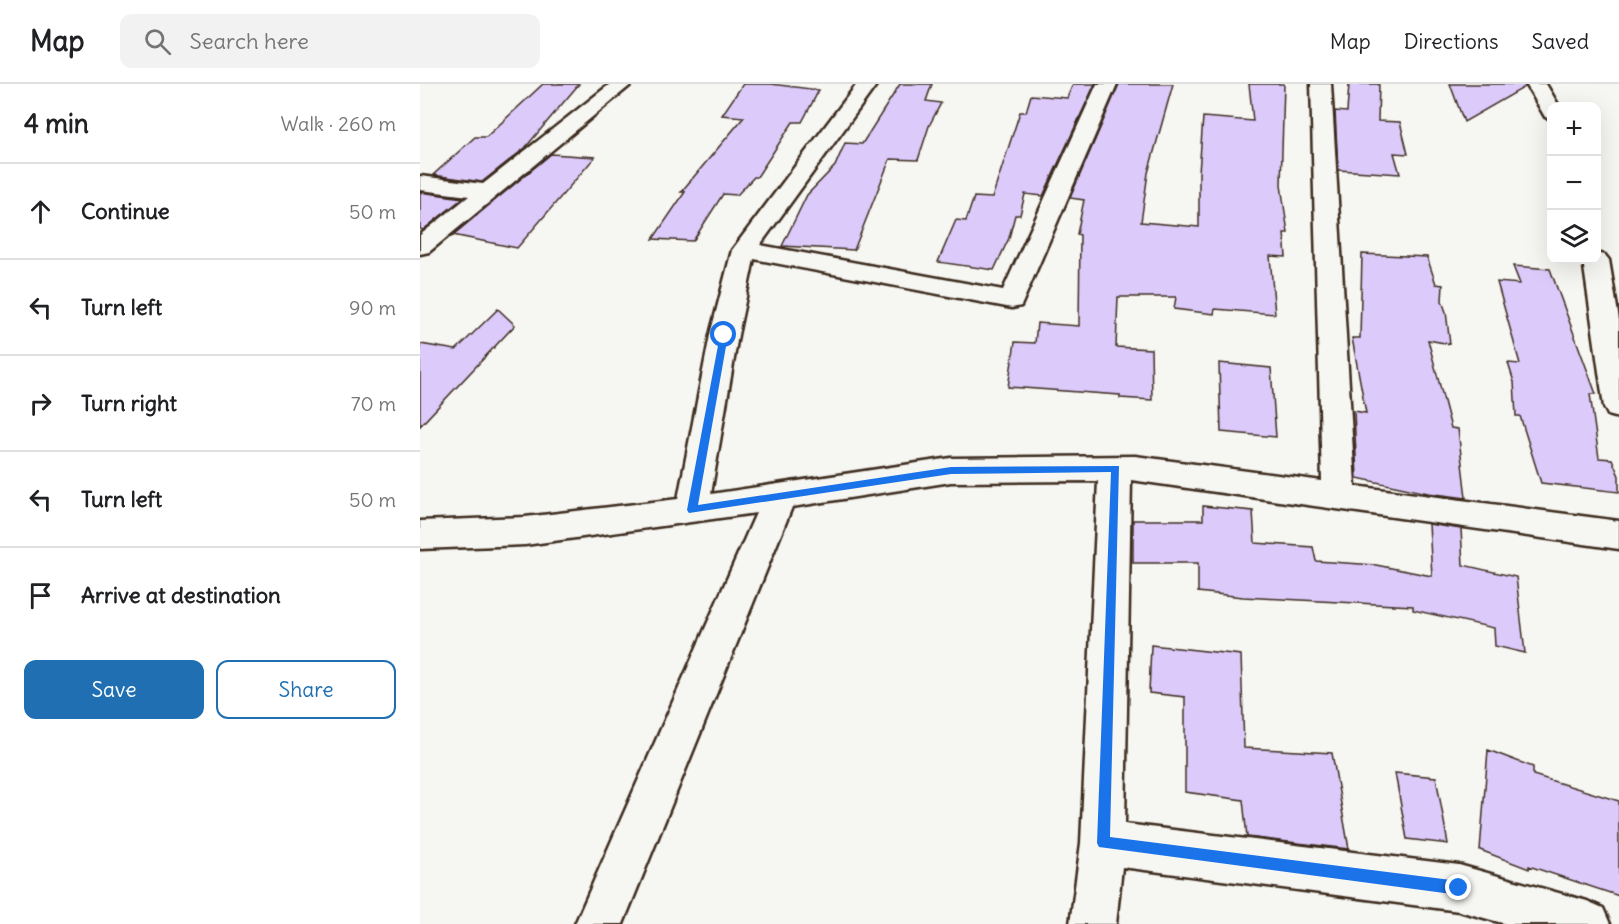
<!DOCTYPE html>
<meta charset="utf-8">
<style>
body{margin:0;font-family:Delius,sans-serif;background:#f2f2f2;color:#202124}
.controls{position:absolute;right:18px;top:18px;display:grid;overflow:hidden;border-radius:12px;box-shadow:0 6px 24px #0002}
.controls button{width:54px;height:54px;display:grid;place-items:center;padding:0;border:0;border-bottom:2px solid #e0e0e0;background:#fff;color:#202124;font:30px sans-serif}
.stop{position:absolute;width:18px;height:18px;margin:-14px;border:4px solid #1a73e8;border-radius:50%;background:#fff}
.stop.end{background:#1a73e8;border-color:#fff;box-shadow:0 2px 6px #0008}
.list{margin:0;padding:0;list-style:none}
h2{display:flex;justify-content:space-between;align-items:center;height:78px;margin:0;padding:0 24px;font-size:26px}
h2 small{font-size:20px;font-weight:400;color:#757577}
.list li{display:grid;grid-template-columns:39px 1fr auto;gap:18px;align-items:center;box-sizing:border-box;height:96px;padding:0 24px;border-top:2px solid #e0e0e0}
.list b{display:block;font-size:22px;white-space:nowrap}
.list em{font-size:20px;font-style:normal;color:#757577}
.actions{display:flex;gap:12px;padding:18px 24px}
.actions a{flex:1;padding:14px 0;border:2px solid #1f6fb2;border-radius:12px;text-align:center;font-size:21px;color:#1f6fb2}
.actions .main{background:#1f6fb2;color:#fff}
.icon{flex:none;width:33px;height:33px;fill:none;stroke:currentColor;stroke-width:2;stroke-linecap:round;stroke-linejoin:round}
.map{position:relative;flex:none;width:1199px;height:840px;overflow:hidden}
header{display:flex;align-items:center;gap:36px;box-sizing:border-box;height:84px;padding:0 30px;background:#fff;border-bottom:2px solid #e0e0e0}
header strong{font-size:28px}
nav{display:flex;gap:33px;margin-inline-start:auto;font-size:21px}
.search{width:420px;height:54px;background:#f2f2f2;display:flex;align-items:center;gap:15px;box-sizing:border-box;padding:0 21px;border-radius:12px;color:#757577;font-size:22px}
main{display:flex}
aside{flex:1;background:#fff}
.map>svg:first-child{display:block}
.building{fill:#dccafb;stroke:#3b2a1e;stroke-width:1.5}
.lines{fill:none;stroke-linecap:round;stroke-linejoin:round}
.minor-casing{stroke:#3b2a1e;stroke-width:5}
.minor{fill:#f6f6f2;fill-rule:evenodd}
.route{fill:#1a73e8}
</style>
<header>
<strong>Map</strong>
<div class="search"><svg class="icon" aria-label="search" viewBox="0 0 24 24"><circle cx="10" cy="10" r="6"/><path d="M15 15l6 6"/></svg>Search here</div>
<nav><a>Map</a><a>Directions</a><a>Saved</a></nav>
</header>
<main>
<aside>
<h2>4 min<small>Walk · 260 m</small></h2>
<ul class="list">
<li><svg class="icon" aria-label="ahead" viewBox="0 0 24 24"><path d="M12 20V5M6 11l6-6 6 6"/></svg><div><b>Continue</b></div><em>50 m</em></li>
<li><svg class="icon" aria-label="left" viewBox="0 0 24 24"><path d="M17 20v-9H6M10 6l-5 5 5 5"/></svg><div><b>Turn left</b></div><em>90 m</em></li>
<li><svg class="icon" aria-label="right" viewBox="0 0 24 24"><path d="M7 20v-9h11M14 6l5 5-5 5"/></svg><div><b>Turn right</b></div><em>70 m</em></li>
<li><svg class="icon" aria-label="left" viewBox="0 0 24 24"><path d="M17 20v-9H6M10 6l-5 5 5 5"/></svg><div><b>Turn left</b></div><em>50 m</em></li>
<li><svg class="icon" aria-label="arrive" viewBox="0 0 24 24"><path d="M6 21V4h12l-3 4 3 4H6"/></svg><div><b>Arrive at destination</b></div></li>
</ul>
<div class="actions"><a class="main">Save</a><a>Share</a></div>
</aside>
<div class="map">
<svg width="1199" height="840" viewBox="0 0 1199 840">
<rect width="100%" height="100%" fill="#f6f6f2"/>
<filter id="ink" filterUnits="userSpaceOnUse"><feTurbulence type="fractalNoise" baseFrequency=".0167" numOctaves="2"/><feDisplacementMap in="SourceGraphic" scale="12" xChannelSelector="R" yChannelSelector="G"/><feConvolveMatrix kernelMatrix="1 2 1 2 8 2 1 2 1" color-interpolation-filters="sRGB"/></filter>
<g filter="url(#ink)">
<path class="building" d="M123 0H159L105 64 62 98 13 91 55 53H66Z
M323 0H351L399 6 382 38H373L337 93H334L317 111 303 110 273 157 233 155 265 108H261L324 33 302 31Z
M480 0H512L506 17 521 19 509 42 498 76 470 75 434 166 362 162 387 111 415 82 425 59 442 60Z
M653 0H675L623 112 605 110 600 131H595L589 154 574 186 518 178 536 136 546 137 554 113 572 114 600 28H606L611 11 647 14Z
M699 0H753L728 89 721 138 779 143V89L783 33 833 37 829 0H864L861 101 868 149H864L866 173 850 172 855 230 795 225 794 230 754 225 756 213H698L696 263 731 265 732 316 700 314V311L588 303 595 258 615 259 617 239 659 242 660 151 657 150 664 116 650 114Z
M929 0H959L958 37 980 38 988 70 974 69 980 90 918 86 915 27 927 28Z
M1030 0H1104L1105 3 1044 38Z
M131 70 175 73 97 164 33 151Z
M0 108 43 114 3 146 0 145Z
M942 170 1007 173 1016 200 1023 201 1022 217 1026 228 1030 260 1008 256 1031 344 1038 345 1046 414 1008 409 937 394 934 327 946 329 932 254H940Z
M1093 182 1130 185 1176 310H1170L1179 374 1192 375 1199 392V408L1121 399 1100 332H1096L1094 298 1088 279 1100 280 1077 198 1100 200Z
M78 225 95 241 0 342V260L36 266Z
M799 279 851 284 856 353 801 348Z
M783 422 833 427 835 459 893 463 896 477 956 481 1012 492 1009 440 1041 445 1043 481 1096 493 1105 569 1075 562 1074 544 993 526V522L823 513 778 508V479H713V436H783Z
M731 561 821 571 824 664 912 669 929 765 827 753 823 716 765 708V613L729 609Z
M1068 666 1113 683V691L1199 717V812L1109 782V785L1060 766Z
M975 689 1016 693 1028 760 987 755Z"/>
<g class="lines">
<defs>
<path id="minor" d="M190 0H212L9 168 0 170V151L49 112 0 106V92L63 100Z
M437 0H457L340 161 583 206 677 0H697L601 222 592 224 334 175 318 251 291 410 531 374 715 372 902 397 891 0H911L935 402 1199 437V465L711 396 705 740 1039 781 1167 817 1183 824 1190 840H1086L1039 827 702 783 696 840H650L661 759 678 397 531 398 372 423 203 840H155L336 429 105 461 0 465V437L105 433 258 415 290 251 312 166Z
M1106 0H1126L1139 22H1132V35L1125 33Z
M1176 169 1185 171 1189 176 1199 236V334L1188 331 1184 323 1163 176H1176Z"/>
</defs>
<use href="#minor" class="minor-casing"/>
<use href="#minor" class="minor"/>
</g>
</g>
<path class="route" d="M304 248 308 251 278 421 531 383 699 382 690 753 1039 797 1044 799 1046 804 1044 809 1039 811 679 763 677 759 691 388 531 390 269 429 267 426 300 251Z"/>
</svg>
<div class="controls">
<button>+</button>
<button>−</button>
<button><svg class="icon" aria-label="layers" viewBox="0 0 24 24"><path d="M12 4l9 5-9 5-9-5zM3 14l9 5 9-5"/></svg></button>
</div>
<div class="stop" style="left:304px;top:251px"></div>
<div class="stop end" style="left:1039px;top:804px"></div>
</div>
</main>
